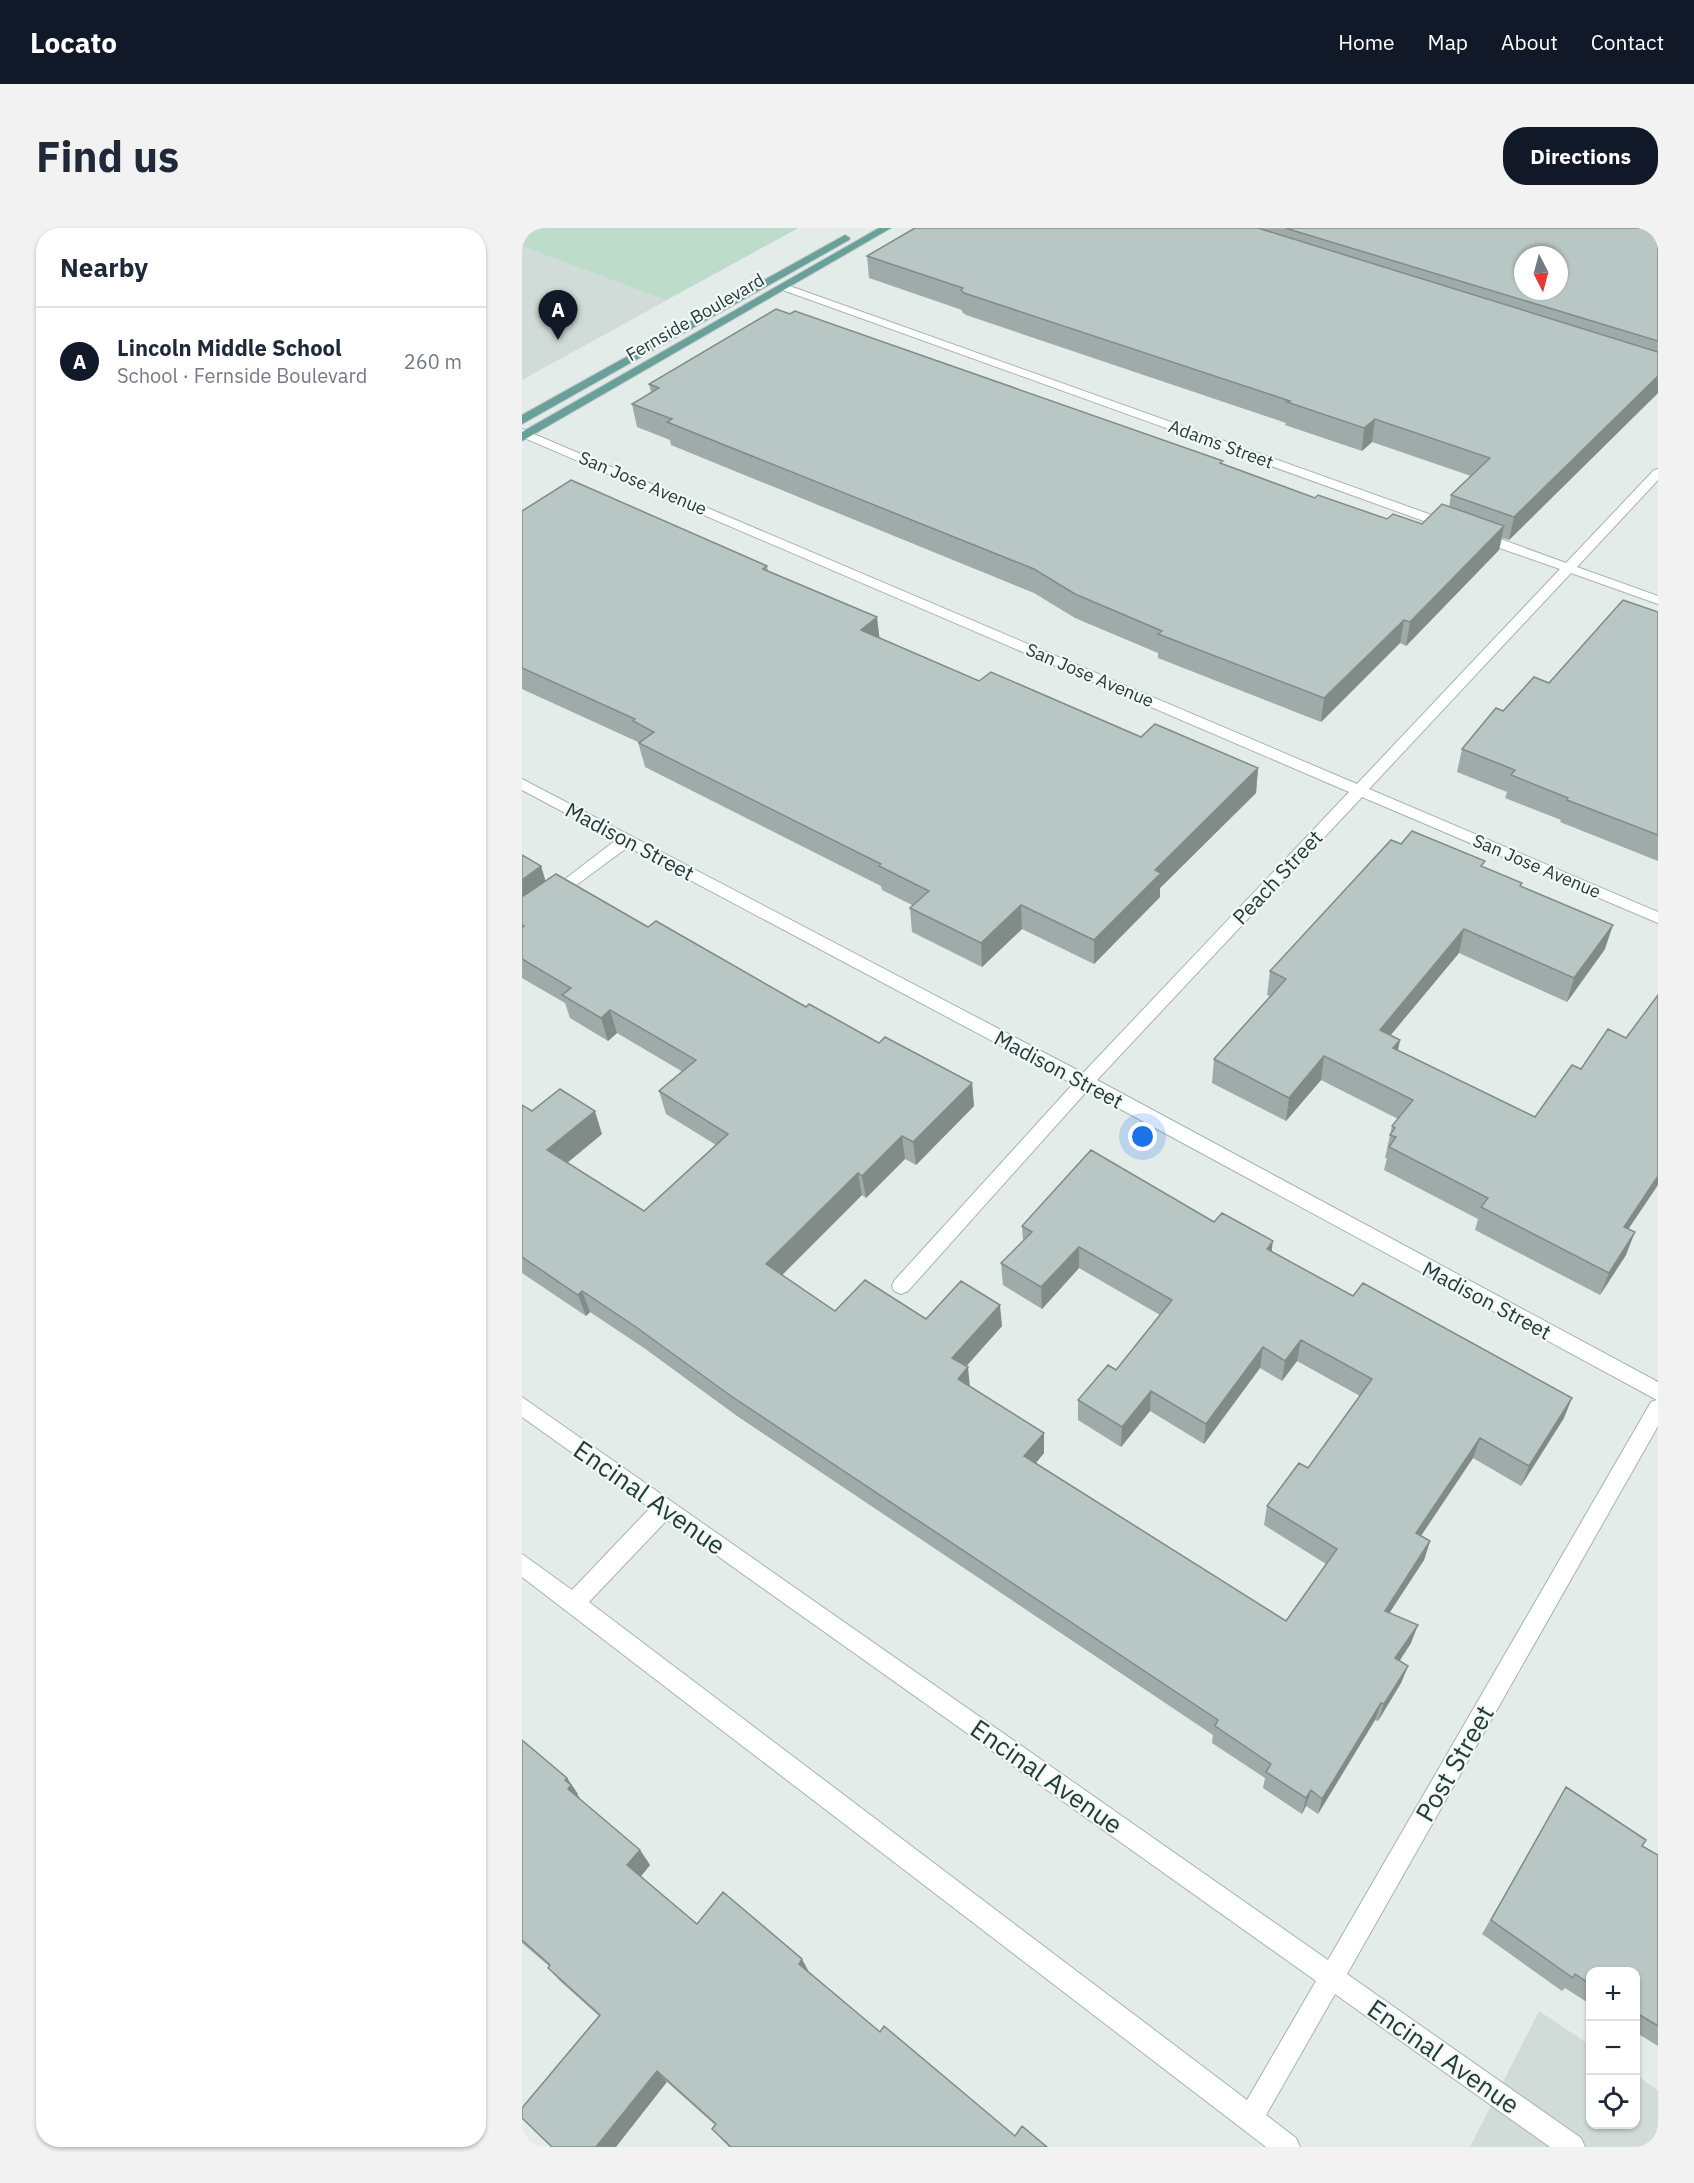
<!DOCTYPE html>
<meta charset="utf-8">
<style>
body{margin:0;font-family:"IBM Plex Sans",sans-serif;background:#f2f2f3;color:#1f2937}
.controls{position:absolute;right:18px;bottom:18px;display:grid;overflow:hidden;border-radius:12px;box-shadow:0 2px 4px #0004}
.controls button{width:54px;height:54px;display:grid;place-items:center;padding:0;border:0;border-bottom:2px solid #e0e1e3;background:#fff;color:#1f2937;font:30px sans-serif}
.compass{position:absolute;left:992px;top:18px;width:54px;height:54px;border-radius:50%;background:#fff;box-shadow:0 2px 4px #0004;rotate:174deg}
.you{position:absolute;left:621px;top:909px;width:21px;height:21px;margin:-15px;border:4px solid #fff;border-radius:50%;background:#1a73e8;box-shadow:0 0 0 9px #1a73e833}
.badge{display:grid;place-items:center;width:39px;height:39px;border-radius:50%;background:#111827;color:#fff;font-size:20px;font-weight:700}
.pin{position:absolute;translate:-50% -50px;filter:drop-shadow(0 2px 3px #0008)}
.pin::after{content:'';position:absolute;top:32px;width:21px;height:18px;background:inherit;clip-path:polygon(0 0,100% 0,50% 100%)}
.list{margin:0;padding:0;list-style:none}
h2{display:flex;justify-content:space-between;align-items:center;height:78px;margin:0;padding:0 24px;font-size:26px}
h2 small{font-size:20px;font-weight:400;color:#747a83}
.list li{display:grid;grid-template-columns:39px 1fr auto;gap:18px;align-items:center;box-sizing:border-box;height:108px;padding:0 24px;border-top:2px solid #e0e1e3}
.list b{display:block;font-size:22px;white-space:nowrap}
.list p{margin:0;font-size:20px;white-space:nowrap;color:#747a83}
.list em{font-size:20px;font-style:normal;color:#747a83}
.icon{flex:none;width:33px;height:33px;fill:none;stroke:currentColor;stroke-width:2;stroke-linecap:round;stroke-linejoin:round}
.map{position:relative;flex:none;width:1136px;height:1919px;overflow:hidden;border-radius:24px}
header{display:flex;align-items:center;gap:36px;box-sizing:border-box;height:84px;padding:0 30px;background:#111827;color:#fff}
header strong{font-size:28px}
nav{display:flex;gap:33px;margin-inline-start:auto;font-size:21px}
.intro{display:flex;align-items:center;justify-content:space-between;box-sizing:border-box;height:144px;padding:0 36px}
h1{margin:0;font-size:42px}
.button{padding:15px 27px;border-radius:24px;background:#111827;color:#fff;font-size:21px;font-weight:700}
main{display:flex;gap:36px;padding:0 36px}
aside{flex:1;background:#fff;border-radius:24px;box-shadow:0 2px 4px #0004}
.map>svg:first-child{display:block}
.built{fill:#d1dcd8}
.green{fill:#bddcca}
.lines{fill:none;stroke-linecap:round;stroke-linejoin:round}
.minor-casing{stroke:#a6b4b1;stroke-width:2}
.major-casing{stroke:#c1c9c8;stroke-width:2}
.minor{fill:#fff;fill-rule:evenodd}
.major{fill:#69a099;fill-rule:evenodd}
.wall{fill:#9eaba8}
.shaded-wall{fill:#818b88}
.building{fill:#b8c7c3;stroke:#818b88;stroke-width:1.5;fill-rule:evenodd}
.labels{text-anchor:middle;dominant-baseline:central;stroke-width:4.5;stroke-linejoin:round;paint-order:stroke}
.far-street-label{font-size:18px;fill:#233d39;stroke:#f3f9f7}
.street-label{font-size:21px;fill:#233d39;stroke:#f3f9f7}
.near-street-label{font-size:26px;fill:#233d39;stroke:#f3f9f7}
</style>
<header>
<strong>Locato</strong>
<nav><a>Home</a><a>Map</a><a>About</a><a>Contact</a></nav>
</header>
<div class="intro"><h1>Find us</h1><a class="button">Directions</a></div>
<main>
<aside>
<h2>Nearby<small></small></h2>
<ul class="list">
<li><span class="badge">A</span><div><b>Lincoln Middle School</b><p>School · Fernside Boulevard</p></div><em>260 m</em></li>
</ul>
</aside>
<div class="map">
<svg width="1136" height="1919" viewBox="0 0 1136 1919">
<rect width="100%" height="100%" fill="#e3ece9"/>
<path class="built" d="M0 0H276L0 152Z
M1017 1783 1068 1817V1896H1114V1847L1136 1862V1919H948Z"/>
<path class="green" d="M0 0H276L144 72 0 18Z"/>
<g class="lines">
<defs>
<path id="minor" d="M262 56 932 295 934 298 928 302 924 301 258 61 257 59Z
M0 201 835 556 1038 341 952 311V305H962L1044 335 1132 242 1136 241V252L1055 339 1136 368V376L1049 345 847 561 1136 684V695L840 569 575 852 1136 1154V1198L825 1746 1059 1910 1063 1919H1028L813 1766 744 1887 774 1910 778 1919H744L0 1349V1326L50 1362 128 1280 0 1189V1169L806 1732 1129 1174 1135 1172 565 863 386 1063 379 1066 372 1063 370 1058 372 1053 551 856 106 619 0 697V684L94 612 0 562V551L561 845 827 564 0 209ZM145 1292 794 1753 725 1872 67 1374Z"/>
<path id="major" d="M357 0H369L0 213V204Z
M323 7 328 10 327 12 0 196V187Z"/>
</defs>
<use href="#minor" class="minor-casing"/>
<use href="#major" class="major-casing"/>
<use href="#minor" class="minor"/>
<use href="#major" class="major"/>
</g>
<path class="wall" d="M393 0H1136V165L987 312 980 310 977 322 884 418 878 415 799 494 636 430V425L553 390 512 365 149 217 148 212 115 199 110 176 129 164 127 156 701 236 793 270 865 291 900 296 927 279 929 267 949 248 850 214 840 223 763 197 764 195 444 87 440 84V82L347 50 345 28Z
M0 283 245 338 246 343 358 410 457 453 619 509 736 540 734 565 638 660V669L572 736 500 701 460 739 390 704 388 680 390 677 360 662 359 658 123 539 116 514 0 461Z
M1136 384V633L1038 594 1039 592 983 570 985 564 935 544 940 521 981 483 1027 455Z
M879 616 962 639 1000 655 999 658 1083 721 1045 774 937 725 868 807 878 812 876 822 1106 1001 1104 1027 1078 1067 953 1002 956 991 862 942 865 930H863L870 898 876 891 799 852 764 893 690 855 692 831 748 768 745 767 748 743Z
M0 627 19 638 23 653 126 699 357 815 450 855 452 878 394 937 383 931 344 970 340 967 260 1047 313 1083 480 1098 444 1138 448 1159 522 1205V1225L514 1235 764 1393 804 1336 742 1297 745 1278 786 1240 838 1168 775 1133 760 1153 738 1140 682 1216 628 1183 599 1219 556 1192V1172L594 1142 638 1087 557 1040 520 1081 481 1057 479 1035 501 1013 500 998 692 994 750 1024 1042 1190 999 1258 951 1230 899 1308 908 1313 902 1332 867 1385 889 1415 877 1433 886 1438 879 1455 856 1493 853 1492 796 1586 784 1578 780 1586 741 1560 743 1550 690 1515 691 1507 215 1188 122 1120 68 1084 64 1088 0 1045V877L10 883 80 906 45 935 122 983 194 917 144 886 137 863 161 844 95 805 86 813 48 790 43 775 0 750Z
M0 1512 45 1550 59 1572 118 1622 128 1637 119 1648 175 1696 287 1744 358 1804 493 1908 525 1919H207L190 1901 193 1897 145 1854 77 1788 38 1753 26 1740 27 1738 0 1715Z
M1044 1559 1120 1618 1136 1627V1818L1113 1804V1743H1068V1776L1043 1760 1040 1763 960 1706Z"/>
<path class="shaded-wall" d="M1136 148V165L987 312 992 289Z
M853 191 850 214 840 223 842 200Z
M982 298 977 322 884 418 888 394Z
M355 389 358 414 339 402Z
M882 392 878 415 799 494 802 470Z
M736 540 734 565 638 660V669L572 736V712L633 642Z
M19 638 26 661 0 681V652Z
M499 677 500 701 460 739 459 715Z
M1091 697 1083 721 1045 774 1052 750Z
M942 701 937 725 853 826 858 802Z
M88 782 95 805 86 813 79 790Z
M878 812 873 835 871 820Z
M802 828 799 852 764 893 767 870Z
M450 855 452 878 394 937 391 914Z
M73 883 80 906 34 944 25 922Z
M380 908 383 931 344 970 340 948Z
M336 945 340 967 249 1058 244 1036Z
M1136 948V957L1093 1021 1102 999Z
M1113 1004 1104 1027 1078 1067 1087 1045Z
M751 1013 748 1035 745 1021Z
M557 1019V1040L520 1081 519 1059Z
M60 1063 68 1084 64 1088 56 1067Z
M478 1077 480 1098 433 1151 430 1130Z
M779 1112 775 1133 760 1153 763 1133Z
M741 1119 738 1140 682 1216 684 1196Z
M446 1139 448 1160 436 1151Z
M629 1163 628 1183 599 1219 600 1199Z
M1050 1170 1042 1190 999 1258 1007 1238Z
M522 1205V1225L503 1248 502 1228Z
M958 1210 951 1230 888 1324 894 1305Z
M908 1313 902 1332 857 1401 863 1383Z
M896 1397 889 1415 868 1448 873 1430Z
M886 1438 879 1455 856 1493 862 1476Z
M859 1475 853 1492 796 1586 800 1571Z
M45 1550 56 1566 55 1567 60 1574 46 1561 43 1552Z
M789 1562 784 1578 780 1586 784 1570Z
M118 1622 128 1637 116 1652 105 1637Z
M280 1731 287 1744 277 1736Z
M135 1843 145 1854 94 1919H74Z"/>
<path class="building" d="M393 0H736L1136 124V148L992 289 929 267 968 230 853 191 842 200 765 174 768 173 442 65 439 62 441 60 345 28Z
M763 0H1136V113ZM1001 27H1037V63H1001Z
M254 81 268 86 273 83 701 233 698 235 793 270 796 267 865 291 871 286 900 296 920 276 982 298 888 394 882 392 802 470 636 406 640 403 553 366 512 341 145 194 150 191 110 176 137 160 127 156Z
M49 252 245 338 241 341 355 389 339 402 457 453 469 444 619 509 633 496 736 540 633 642 639 645 572 712 499 677 459 715 388 680 407 663 357 638 359 636 117 515 132 504 111 493 113 491 0 440V283Z
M1101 372 1136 384V607L1045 572 1046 570 989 547 993 542 940 521 974 480 981 483 1012 449 1027 455Z
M890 603 963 633 959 638 1000 655 998 658 1091 697 1052 750 942 701 858 802 878 812 871 820 1013 889 1050 837 1059 841 1086 801 1104 810 1136 767V948L1102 999 1113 1004 1087 1045 959 979 966 970 867 919 874 909 868 907 873 900 870 898 891 872 802 828 767 870 692 831 764 751 748 743 869 612 879 616Z
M0 627 19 638 0 652Z
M34 646 126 699 134 693 284 779 287 776 357 815 363 809 450 855 391 914 380 908 340 948 336 945 244 1036 313 1083 343 1052 404 1091 439 1053 478 1077 430 1130 446 1139 436 1151 522 1205 502 1228 764 1393 815 1321 745 1278 777 1235 786 1240 850 1151 779 1112 763 1133 741 1119 684 1196 629 1163 600 1199 556 1172 586 1137 594 1142 650 1072 557 1019 519 1059 479 1035 510 1004 500 998 569 922 692 994 700 985 751 1013 745 1021 831 1068 841 1055 1050 1170 1007 1238 958 1210 894 1305 908 1313 863 1383 896 1397 873 1430 886 1438 862 1476 859 1475 800 1571 789 1562 784 1570 744 1544 749 1536 693 1498 696 1492 209 1168 114 1099 60 1063 56 1067 0 1029V877L10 883 38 861 73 883 25 922 122 983 206 906 137 863 174 832 88 782 79 790 40 767 49 760 0 731V700L2 698 0 697V669Z
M0 1512 45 1550 43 1552 49 1557 46 1561 118 1622 105 1637 175 1696 201 1664 280 1731 277 1736 358 1804 362 1798 493 1908 500 1898 525 1919H209L190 1901 194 1896 135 1843 74 1919H30L0 1890V1880L78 1787 26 1740 28 1737 0 1712Z
M1044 1559 1124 1612 1120 1618 1136 1627V1798L1113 1784V1743H1068V1756L1053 1746 1051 1750 969 1692Z"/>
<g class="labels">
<g class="far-street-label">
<text transform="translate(173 89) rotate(-30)">Fernside Boulevard</text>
<text transform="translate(699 216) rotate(20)">Adams Street</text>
<text transform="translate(121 255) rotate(23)">San Jose Avenue</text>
<text transform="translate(568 447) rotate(23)">San Jose Avenue</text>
<text transform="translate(1015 638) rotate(23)">San Jose Avenue</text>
</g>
<g class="street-label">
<text transform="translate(108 613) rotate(28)">Madison Street</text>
<text transform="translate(755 649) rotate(-47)">Peach Street</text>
<text transform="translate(537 841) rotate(28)">Madison Street</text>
<text transform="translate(965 1072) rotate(28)">Madison Street</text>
</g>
<g class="near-street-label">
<text transform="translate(128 1269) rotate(35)">Encinal Avenue</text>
<text transform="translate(932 1535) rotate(-60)">Post Street</text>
<text transform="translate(525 1548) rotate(35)">Encinal Avenue</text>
<text transform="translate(922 1828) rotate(35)">Encinal Avenue</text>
</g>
</g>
</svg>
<div class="controls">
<button>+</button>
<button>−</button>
<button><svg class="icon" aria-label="locate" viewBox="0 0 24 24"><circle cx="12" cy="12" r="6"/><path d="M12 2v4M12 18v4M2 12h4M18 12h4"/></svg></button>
</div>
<svg class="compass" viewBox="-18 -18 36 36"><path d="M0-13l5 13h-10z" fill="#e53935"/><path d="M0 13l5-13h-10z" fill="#747a83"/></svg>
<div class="you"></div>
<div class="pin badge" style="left:36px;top:112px">A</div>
</div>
</main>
